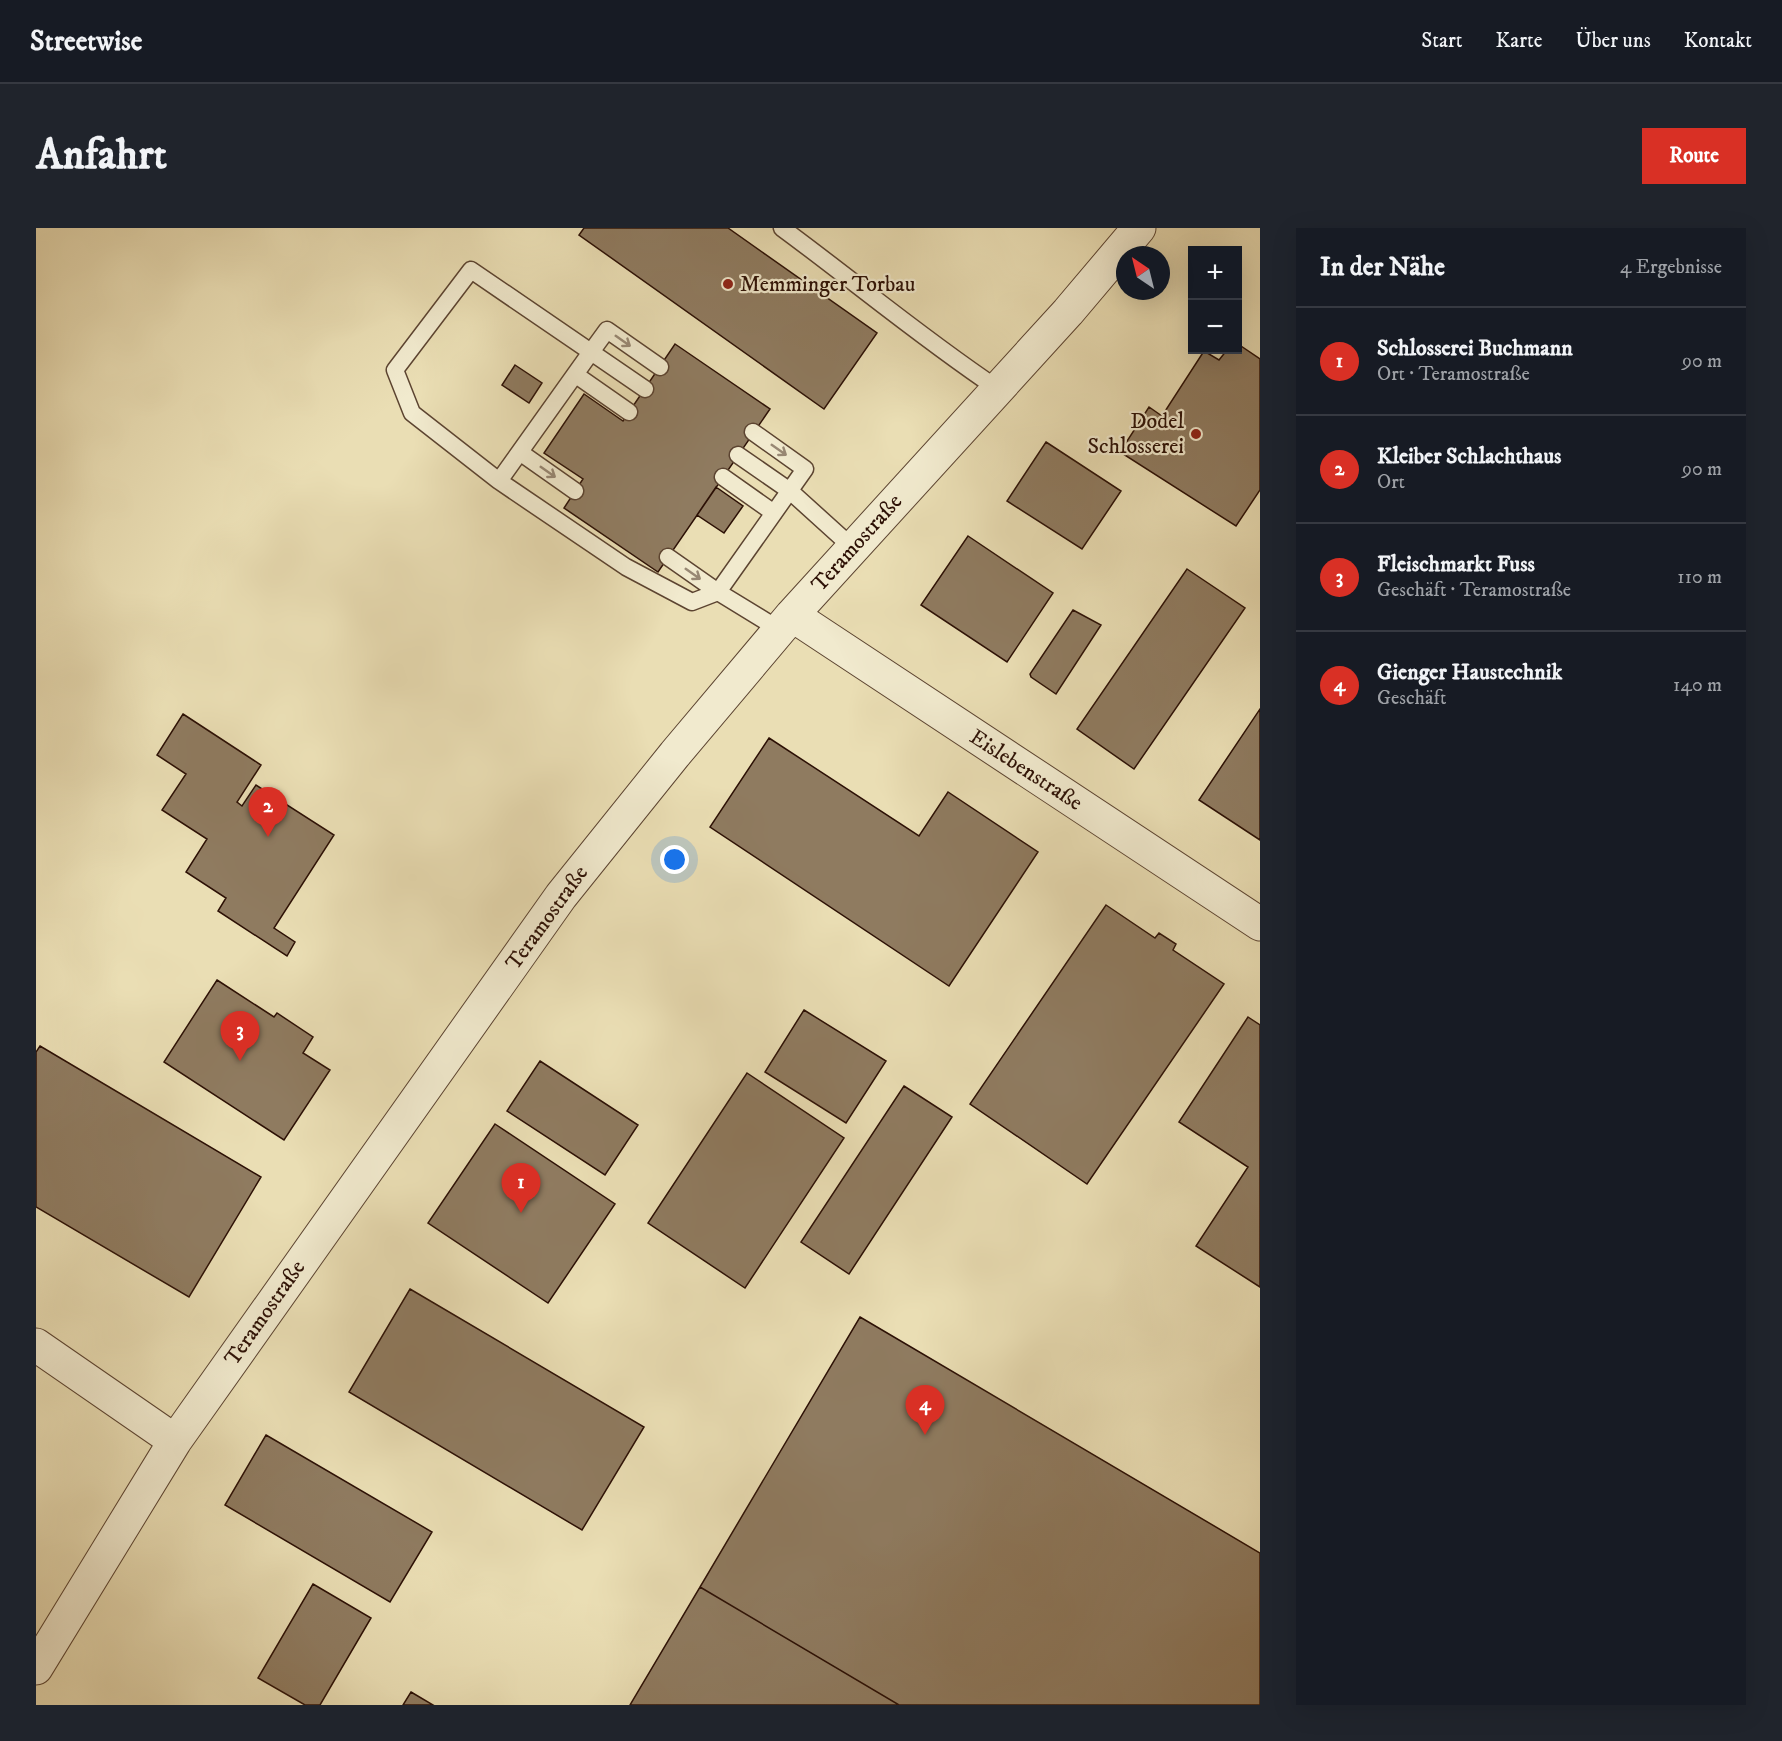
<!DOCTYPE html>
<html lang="de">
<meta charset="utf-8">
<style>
body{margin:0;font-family:"IM FELL DW Pica",serif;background:#20242c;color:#f1f3f6}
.controls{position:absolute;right:18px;top:18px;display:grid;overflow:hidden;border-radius:0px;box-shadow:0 6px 24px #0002}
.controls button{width:54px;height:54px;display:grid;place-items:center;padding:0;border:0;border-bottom:2px solid #363941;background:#171b24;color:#f1f3f6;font:30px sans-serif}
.compass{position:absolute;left:1080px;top:18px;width:54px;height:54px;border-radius:50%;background:#171b24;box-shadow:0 6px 24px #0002;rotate:325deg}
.you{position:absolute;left:639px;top:632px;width:21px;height:21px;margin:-15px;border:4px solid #fff;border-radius:50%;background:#1a73e8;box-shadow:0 0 0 9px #1a73e833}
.badge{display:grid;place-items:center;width:39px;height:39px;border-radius:50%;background:#d93025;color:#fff;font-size:20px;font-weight:700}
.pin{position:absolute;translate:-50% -50px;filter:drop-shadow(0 2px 3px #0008)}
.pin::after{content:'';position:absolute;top:32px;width:21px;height:18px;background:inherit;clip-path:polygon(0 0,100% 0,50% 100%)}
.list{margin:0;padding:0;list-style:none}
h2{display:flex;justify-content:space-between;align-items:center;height:78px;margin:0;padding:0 24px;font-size:26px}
h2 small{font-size:20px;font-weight:400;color:#9ea1a6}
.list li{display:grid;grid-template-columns:39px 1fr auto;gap:18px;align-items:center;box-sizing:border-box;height:108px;padding:0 24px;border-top:2px solid #363941}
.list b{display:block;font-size:22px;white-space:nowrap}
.list p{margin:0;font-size:20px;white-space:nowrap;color:#9ea1a6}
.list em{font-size:20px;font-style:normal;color:#9ea1a6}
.map{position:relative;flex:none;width:1224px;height:1477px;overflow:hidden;border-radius:0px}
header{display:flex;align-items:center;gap:36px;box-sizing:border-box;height:84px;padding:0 30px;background:#171b24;border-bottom:2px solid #363941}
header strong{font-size:28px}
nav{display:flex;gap:33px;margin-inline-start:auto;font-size:21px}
.intro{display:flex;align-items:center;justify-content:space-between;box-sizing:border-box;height:144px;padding:0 36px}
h1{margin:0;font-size:42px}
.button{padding:15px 27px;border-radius:0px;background:#d93025;color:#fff;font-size:21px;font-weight:700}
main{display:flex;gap:36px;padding:0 36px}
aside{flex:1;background:#171b24;border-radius:0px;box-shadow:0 6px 24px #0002}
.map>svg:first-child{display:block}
.building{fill:#8f7b60;stroke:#2c1005;stroke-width:1.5}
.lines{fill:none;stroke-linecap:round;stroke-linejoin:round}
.service-casing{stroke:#5c4431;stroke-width:19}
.minor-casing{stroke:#5c4431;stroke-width:35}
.service{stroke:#f1eace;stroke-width:16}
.minor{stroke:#f1eace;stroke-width:33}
.oneway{stroke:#988874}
.poi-dot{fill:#8f2418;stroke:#f1eace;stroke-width:2}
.labels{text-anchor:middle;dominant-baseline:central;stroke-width:4.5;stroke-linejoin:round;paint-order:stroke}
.poi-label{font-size:22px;fill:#2c1005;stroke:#f1eace;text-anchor:start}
.street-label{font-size:22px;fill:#2c1005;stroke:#f1eace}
</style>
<header>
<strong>Streetwise</strong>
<nav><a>Start</a><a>Karte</a><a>Über uns</a><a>Kontakt</a></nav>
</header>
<div class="intro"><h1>Anfahrt</h1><a class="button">Route</a></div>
<main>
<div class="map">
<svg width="1224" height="1477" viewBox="0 0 1224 1477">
<rect width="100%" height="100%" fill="#eadeb4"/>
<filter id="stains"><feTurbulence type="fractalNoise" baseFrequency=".00333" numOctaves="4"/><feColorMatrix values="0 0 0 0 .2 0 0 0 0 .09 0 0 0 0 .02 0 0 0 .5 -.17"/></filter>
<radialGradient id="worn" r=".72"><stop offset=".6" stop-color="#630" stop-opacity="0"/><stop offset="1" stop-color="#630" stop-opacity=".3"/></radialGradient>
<path class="building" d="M548 0H692L841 105 788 181 543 7Z
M639 116 734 181 622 344 528 280 547 251 508 225 548 166 587 193Z
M1202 116 1224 131V262L1200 298 1084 224 1113 179 1126 188 1168 123 1183 132 1191 122H1202Z
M479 137 506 155 493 175 466 157Z
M1010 214 1085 263 1046 321 971 273Z
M680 259 707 278 688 305 661 287Z
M932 308 1017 365 971 434 885 377Z
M1151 341 1209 380 1098 541 1041 501Z
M1037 382 1065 397 1020 466 995 449 994 446Z
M1224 481V612L1163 572Z
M147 486 225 537 201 574 206 578 220 557 298 607 238 700 259 714 251 728 182 683 190 670 150 644 171 611 126 582 150 546 121 527Z
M733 510 883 608 912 564 1002 624 913 758 674 599Z
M1070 677 1119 710 1123 705 1140 716 1137 722 1188 756 1051 956 934 876Z
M181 752 238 789 241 785 277 809 267 825 294 842 248 912 128 834Z
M768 782 850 833 810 895 729 844Z
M1212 789 1224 797V1059L1160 1018 1212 939 1143 894Z
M4 818 225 949 153 1069 0 979V824Z
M504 833 602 897 569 947 471 883Z
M711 845 808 910 709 1060 612 995Z
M868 858 916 889 813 1046 765 1014Z
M459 896 579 976 512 1075 392 995Z
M374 1061 608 1199 546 1302 313 1164Z
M824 1089 1224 1325V1477H863L664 1359Z
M230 1207 396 1304 354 1374 189 1277Z
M277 1356 335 1390 284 1477H269L222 1450Z
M664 1359 863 1477H594Z
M375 1464 397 1477H367Z"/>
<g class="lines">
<defs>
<path id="service" d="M746 0C818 53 887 111 962 161
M540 147 593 184
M609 161 555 124 571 102 624 139
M485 225 539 263
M702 227 754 263 817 320
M687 249 738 285
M463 253 376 185 359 142 435 42 555 124 463 253 590 339 656 374 682 364 744 402
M632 329 682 364 769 241 717 204"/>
<path id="minor" d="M756 387 1224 696
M0 1117 139 1213
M0 1440 139 1213 525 668 639 526 756 387 1032 84 1103 0"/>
</defs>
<use href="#service" class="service-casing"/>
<use href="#minor" class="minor-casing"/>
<use href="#service" class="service"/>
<use href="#minor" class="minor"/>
</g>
<defs><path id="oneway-shaft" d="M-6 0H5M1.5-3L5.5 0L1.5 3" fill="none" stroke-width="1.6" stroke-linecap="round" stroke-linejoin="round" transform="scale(1.5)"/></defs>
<g class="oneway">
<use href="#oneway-shaft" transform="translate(587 113) rotate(35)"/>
<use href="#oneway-shaft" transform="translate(743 222) rotate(35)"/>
<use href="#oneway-shaft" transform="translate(512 244) rotate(35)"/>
<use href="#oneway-shaft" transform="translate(657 346) rotate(35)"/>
</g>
<g class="poi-dot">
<circle cx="692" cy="56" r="6"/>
<circle cx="1160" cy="206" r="6"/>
</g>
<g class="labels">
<g class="poi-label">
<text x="704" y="56">Memminger Torbau</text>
<text x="1148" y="193" text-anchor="end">Dodel<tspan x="1148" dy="25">Schlosserei</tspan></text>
</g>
<g class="street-label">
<text transform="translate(821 315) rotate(-48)">Teramostraße</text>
<text transform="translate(990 542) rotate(33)">Eislebenstraße</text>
<text transform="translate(511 690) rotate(-54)">Teramostraße</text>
<text transform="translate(229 1085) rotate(-55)">Teramostraße</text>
</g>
</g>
<rect width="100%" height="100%" filter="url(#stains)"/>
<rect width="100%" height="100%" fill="url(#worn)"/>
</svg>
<div class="controls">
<button>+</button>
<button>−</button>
</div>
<svg class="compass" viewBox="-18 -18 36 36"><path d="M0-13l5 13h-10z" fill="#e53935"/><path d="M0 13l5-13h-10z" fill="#9ea1a6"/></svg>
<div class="you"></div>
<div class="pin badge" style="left:485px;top:985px">1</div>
<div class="pin badge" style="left:232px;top:609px">2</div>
<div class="pin badge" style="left:204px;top:833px">3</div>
<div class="pin badge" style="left:889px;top:1207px">4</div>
</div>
<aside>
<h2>In der Nähe<small>4 Ergebnisse</small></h2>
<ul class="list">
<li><span class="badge">1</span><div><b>Schlosserei Buchmann</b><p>Ort · Teramostraße</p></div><em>90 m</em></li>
<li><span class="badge">2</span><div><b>Kleiber Schlachthaus</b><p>Ort</p></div><em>90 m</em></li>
<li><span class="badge">3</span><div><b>Fleischmarkt Fuss</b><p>Geschäft · Teramostraße</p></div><em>110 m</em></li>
<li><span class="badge">4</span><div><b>Gienger Haustechnik</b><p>Geschäft</p></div><em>140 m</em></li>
</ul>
</aside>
</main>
